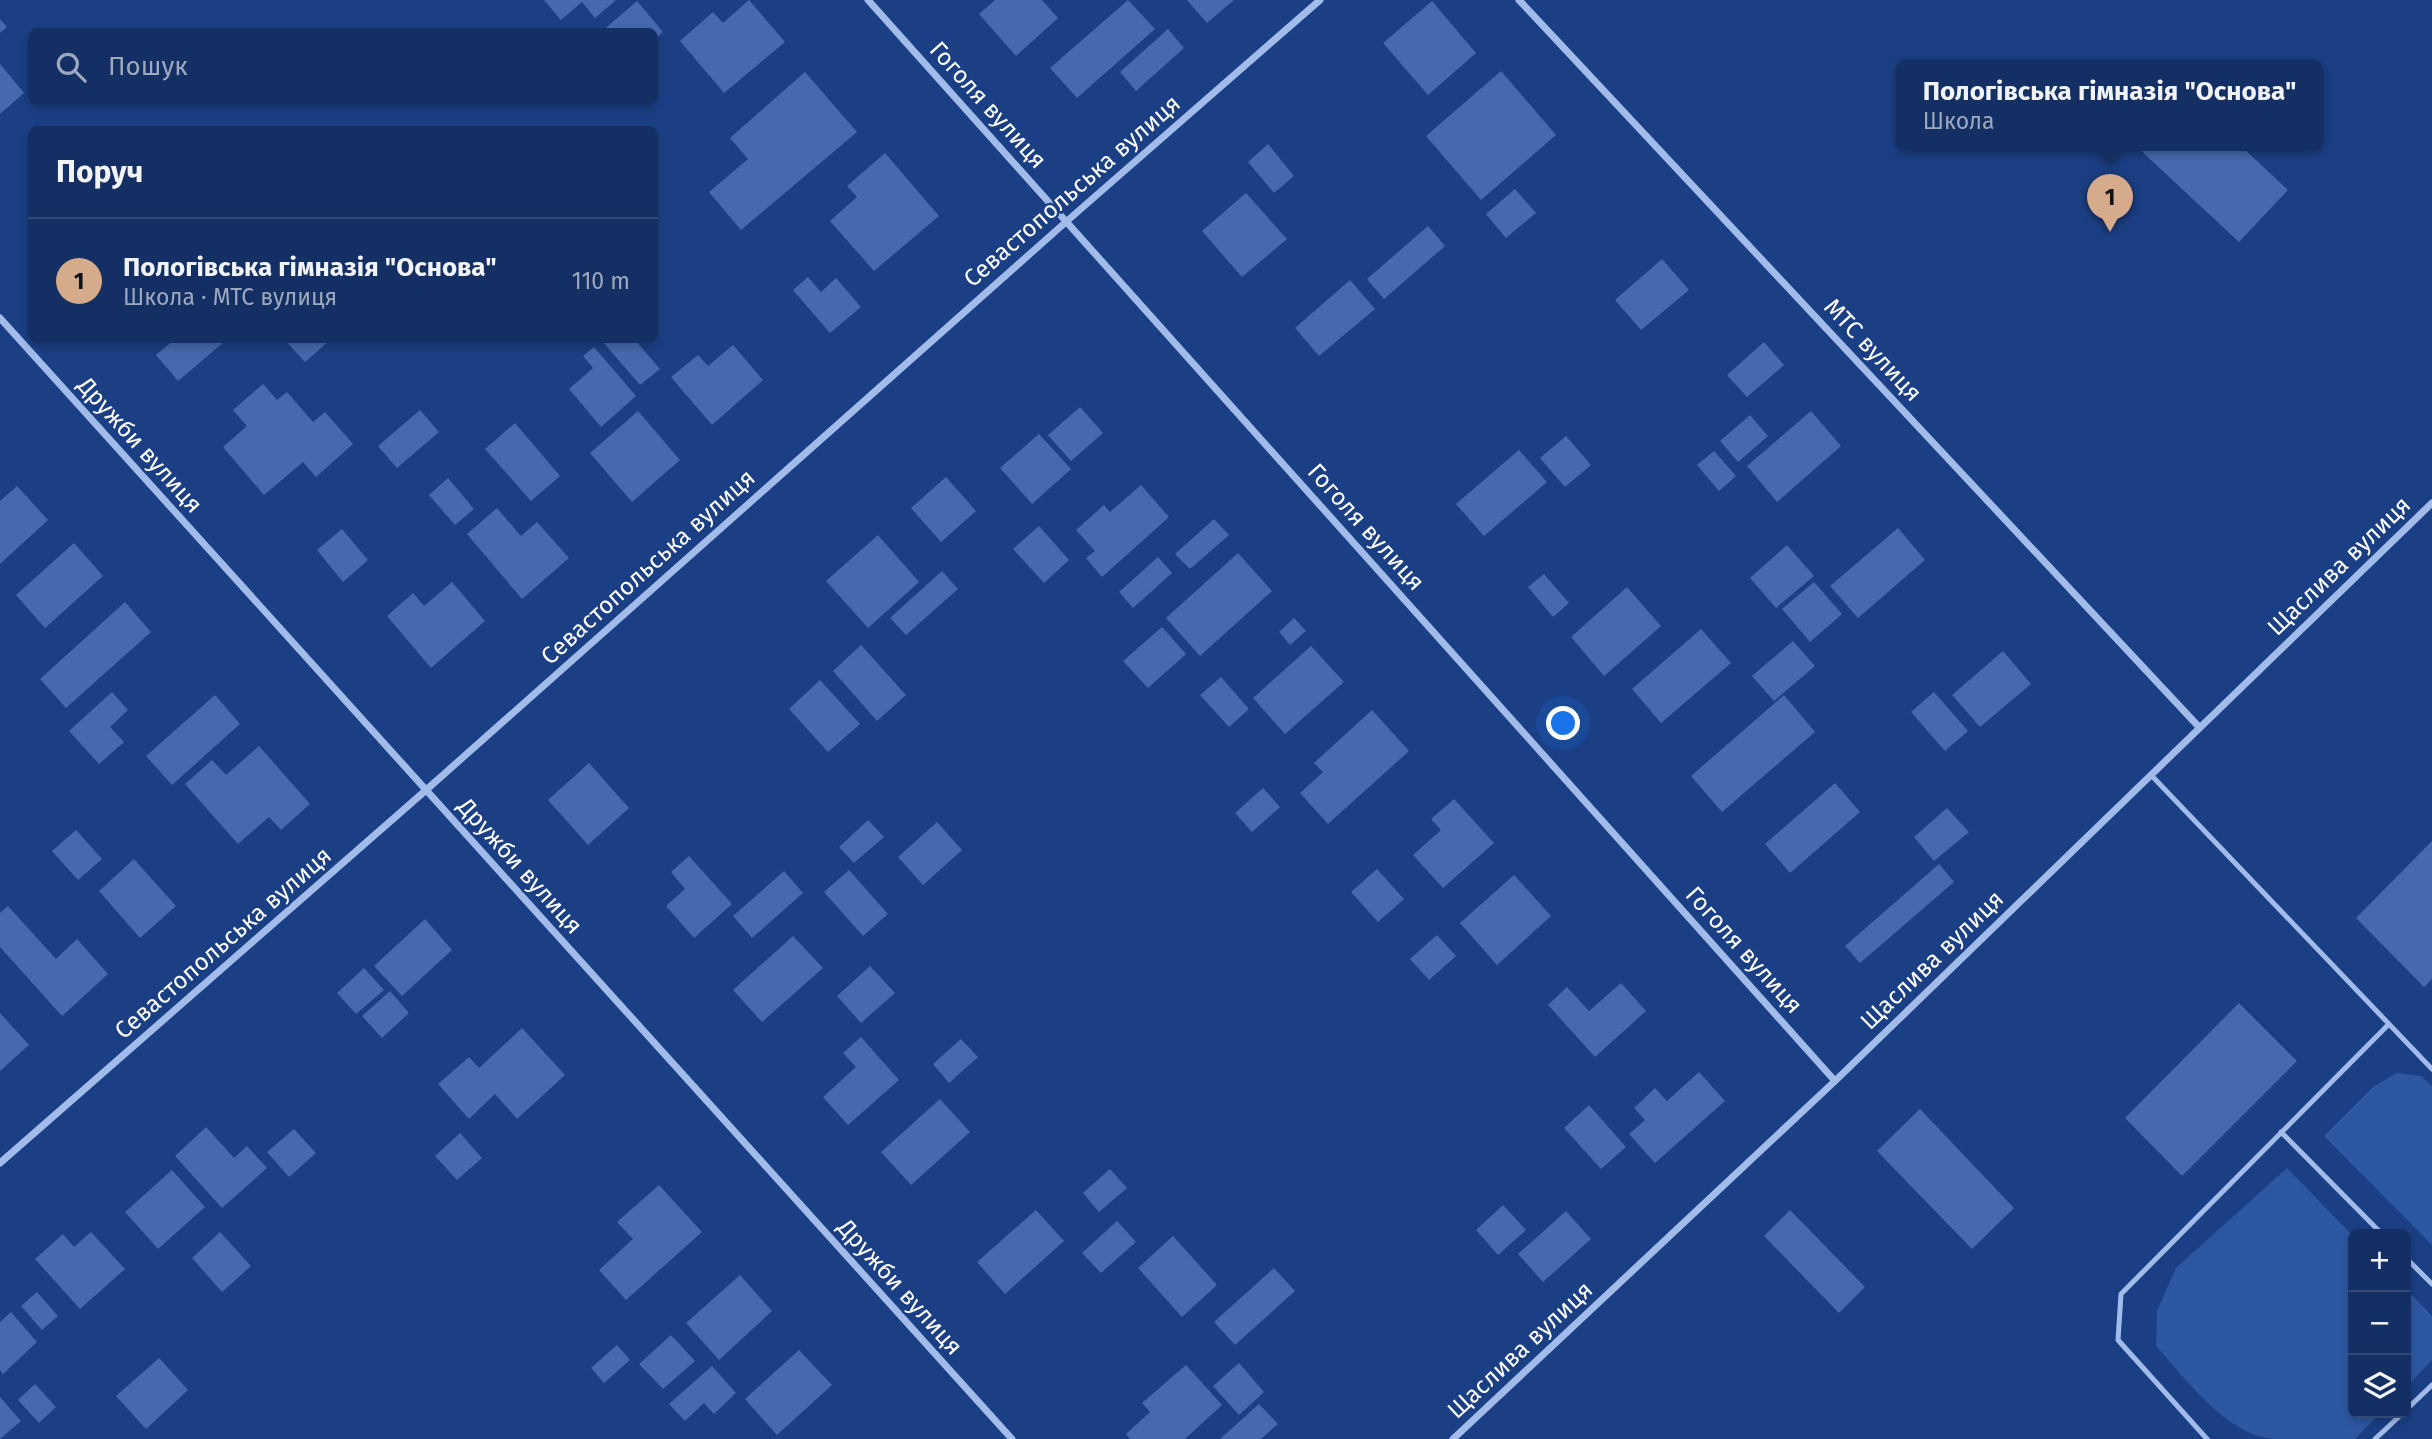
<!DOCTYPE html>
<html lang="uk">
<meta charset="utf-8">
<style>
body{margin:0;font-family:"Fira Sans",sans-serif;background:#213b6c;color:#f1f3f6}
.controls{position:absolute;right:21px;bottom:21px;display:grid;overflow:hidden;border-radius:10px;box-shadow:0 4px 10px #0003}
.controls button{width:63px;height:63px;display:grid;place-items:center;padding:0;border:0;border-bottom:2px solid #334a78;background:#142f63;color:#f1f3f6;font:35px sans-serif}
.you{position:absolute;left:1564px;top:724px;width:24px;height:24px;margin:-18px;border:5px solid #fff;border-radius:50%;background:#1a73e8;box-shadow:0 0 0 10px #1a73e833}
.badge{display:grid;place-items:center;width:46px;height:46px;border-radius:50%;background:#d6ab8b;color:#111;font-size:23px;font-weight:700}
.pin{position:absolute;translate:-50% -58px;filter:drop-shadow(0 2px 4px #0008)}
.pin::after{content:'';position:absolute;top:37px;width:24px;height:21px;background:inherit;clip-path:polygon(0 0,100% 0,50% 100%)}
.popup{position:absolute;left:1896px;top:60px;width:427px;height:91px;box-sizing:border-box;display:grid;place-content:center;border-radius:10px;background:#142f63;filter:drop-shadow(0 2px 5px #0005);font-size:23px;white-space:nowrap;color:#9da9be}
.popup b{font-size:26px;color:#f1f3f6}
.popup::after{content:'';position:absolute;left:50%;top:100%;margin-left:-14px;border:14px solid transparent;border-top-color:#142f63}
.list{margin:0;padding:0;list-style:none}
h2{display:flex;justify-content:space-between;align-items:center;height:91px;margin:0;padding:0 28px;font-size:30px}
h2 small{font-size:23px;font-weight:400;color:#9da9be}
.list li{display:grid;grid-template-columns:46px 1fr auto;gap:21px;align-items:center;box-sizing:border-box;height:126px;padding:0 28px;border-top:2px solid #334a78}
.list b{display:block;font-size:26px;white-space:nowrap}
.list p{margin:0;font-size:23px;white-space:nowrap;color:#9da9be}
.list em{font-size:23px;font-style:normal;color:#9da9be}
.icon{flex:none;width:38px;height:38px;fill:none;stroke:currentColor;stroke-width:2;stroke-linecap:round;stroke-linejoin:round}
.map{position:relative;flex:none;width:2432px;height:1439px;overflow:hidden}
.search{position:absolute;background:#142f63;box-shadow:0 4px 10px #0003;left:28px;top:28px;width:630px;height:77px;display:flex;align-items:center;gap:18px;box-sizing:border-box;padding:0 24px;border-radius:10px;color:#9da9be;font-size:26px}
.panel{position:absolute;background:#142f63;box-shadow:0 4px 10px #0003;left:28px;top:126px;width:630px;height:217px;border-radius:10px}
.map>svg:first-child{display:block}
.green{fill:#2e57a2}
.building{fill:#4469ad}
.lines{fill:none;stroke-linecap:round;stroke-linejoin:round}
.lane{stroke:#a1bbeb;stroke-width:5}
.street{stroke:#a1bbeb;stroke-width:7}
.labels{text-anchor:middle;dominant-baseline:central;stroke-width:5;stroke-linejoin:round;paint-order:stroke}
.street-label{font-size:24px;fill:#fff;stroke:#1b3f84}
</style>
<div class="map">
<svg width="2432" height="1439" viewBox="0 0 2432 1439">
<rect width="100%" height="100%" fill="#1b3f84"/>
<path class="green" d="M2397 1073 2421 1076 2432 1086V1245L2324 1136 2373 1087Z
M2287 1168 2353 1236V1413H2380L2355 1439C2328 1439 2299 1439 2273 1439 2225 1434 2186 1379 2156 1346L2157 1311 2176 1268Z
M2406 1289 2432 1316V1360L2406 1387Z"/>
<path class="building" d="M544 0H616L595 18 582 2 561 20Z
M749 0 785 42 724 93 680 41 713 12 723 23Z
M995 0H1042L1058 18 1016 56 979 14Z
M1128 0 1155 29 1077 98 1050 68Z
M1187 0H1234L1207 23Z
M637 1 663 32 654 40V32H601Z
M1432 1 1476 53 1428 95 1383 43Z
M0 19 7 27 0 33Z
M1168 29 1184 48 1136 91 1120 72Z
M0 64 24 93 0 114Z
M1501 71 1556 135 1481 200 1426 136Z
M805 72 857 132 741 230 709 192 748 159 730 138Z
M1268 144 1294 176 1274 193 1248 162Z
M2136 146H2241L2288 190 2239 242Z
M885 153 939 216 874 271 830 221 857 197 847 186Z
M1515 189 1536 213 1506 238 1486 214Z
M1246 193 1287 239 1242 277 1202 231Z
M1428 226 1445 246 1384 299 1367 279Z
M1662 259 1689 290 1641 330 1615 300Z
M808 277 821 292 836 278 861 307 830 333 793 290Z
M1350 280 1375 309 1319 356 1295 328Z
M174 340H224L225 341 178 381 156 355Z
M285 340H327L329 341 305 362Z
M607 340H635L660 369 640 385 603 342Z
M1764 342 1784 365 1747 397 1727 375Z
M733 345 763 380 712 425 671 377 698 355 708 366Z
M594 347 636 396 601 427 569 389 593 368 583 356Z
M263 384 277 400 287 392 313 422 325 412 353 444 316 477 303 462 264 495 223 447 247 426 233 410Z
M1080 407 1103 433 1071 461 1048 435Z
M420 410 439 432 397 468 378 446Z
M638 411 680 460 632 502 590 453Z
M1811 411 1841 446 1777 502 1747 466Z
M1750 415 1768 436 1738 462 1720 441Z
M515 423 560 476 531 501 485 449Z
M1039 434 1071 469 1032 504 1000 468Z
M1566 436 1591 465 1565 487 1540 458Z
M1519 450 1547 482 1484 536 1456 504Z
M1714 451 1736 476 1719 491 1697 465Z
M946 477 976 511 941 542 911 508Z
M448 478 474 509 455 525 429 495Z
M1141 485 1169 517 1102 577 1086 558 1095 551 1076 530 1104 505 1110 512Z
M17 486 48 520 0 564V501Z
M497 508 521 536 537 522 569 558 522 599 467 534Z
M1214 519 1229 535 1190 569 1175 554Z
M1039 526 1069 560 1044 583 1013 549Z
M1898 528 1925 560 1858 618 1830 586Z
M342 529 368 560 343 582 317 550Z
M878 535 919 582 868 628 826 581Z
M74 543 103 576 45 628 16 595Z
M1787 545 1814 576 1776 608 1750 578Z
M1238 553 1272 591 1200 656 1166 618Z
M1158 557 1172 573 1133 608 1119 592Z
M942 571 958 589 906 635 890 618Z
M1544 574 1569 603 1553 617 1528 587Z
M452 582 485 621 431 668 387 616 413 593 424 606Z
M1814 582 1842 614 1810 642 1782 609Z
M1627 587 1661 626 1604 676 1571 637Z
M125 602 151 632 66 708 40 679Z
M1294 618 1306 631 1290 645 1279 632Z
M1162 627 1186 654 1148 688 1123 661Z
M1701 629 1731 663 1661 723 1632 689Z
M1793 641 1815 666 1774 701 1752 676Z
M861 645 906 695 877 721 833 671Z
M1311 646 1344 682 1285 734 1253 698Z
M2003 651 2031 684 1980 727 1952 695Z
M1221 677 1249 709 1229 727 1200 695Z
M820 680 860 724 828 752 789 709Z
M112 692 128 710 110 727 124 742 99 764 69 731Z
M1934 692 1968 731 1945 751 1911 712Z
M215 695 240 724 172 785 146 756Z
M1784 695 1815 732 1722 812 1691 776Z
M1372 710 1409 751 1328 824 1300 793 1323 772 1314 763Z
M259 746 310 804 281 830 269 817 238 844 185 784 212 760 226 775Z
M589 763 629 808 588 845 548 800Z
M1835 783 1860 812 1790 873 1765 844Z
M1263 788 1280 807 1252 832 1235 813Z
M1454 799 1494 843 1443 888 1413 855 1441 830 1431 819Z
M1947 808 1969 832 1934 861 1914 837Z
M868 820 884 837 854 863 839 847Z
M937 822 962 850 923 885 898 857Z
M76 830 102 859 78 880 52 851Z
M2432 841V979L2424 987 2356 918Z
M689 856 732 904 694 938 666 906 685 889 671 872Z
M134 859 176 906 140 938 99 891Z
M1939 864 1954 882 1860 963 1845 946Z
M1377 869 1404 899 1378 922 1351 892Z
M849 870 888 914 863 936 824 892Z
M784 871 803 893 752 938 733 916Z
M1514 875 1551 916 1497 965 1460 923Z
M8 906 56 959 77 939 108 974 62 1016 0 947V913Z
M425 919 452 950 402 996 374 966Z
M1437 935 1456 956 1429 980 1410 959Z
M793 936 823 968 762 1022 733 990Z
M870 966 895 993 861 1023 837 996Z
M364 968 384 990 356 1014 337 993Z
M1621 983 1646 1011 1595 1057 1548 1005 1567 987 1589 1011Z
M390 991 409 1013 382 1038 362 1016Z
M2239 1003 2297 1061 2182 1176 2125 1118Z
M0 1013 29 1045 0 1071Z
M522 1028 565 1075 517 1119 495 1094 469 1119 438 1084 469 1057 479 1068Z
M861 1037 899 1080 848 1125 823 1097 856 1067 843 1053Z
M961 1039 978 1057 949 1083 933 1064Z
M1699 1072 1725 1101 1655 1163 1629 1134 1645 1120 1634 1108 1655 1088 1667 1101Z
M940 1099 970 1132 911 1185 881 1152Z
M1589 1105 1626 1147 1601 1169 1564 1128Z
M1920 1109 2014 1208 1972 1249 1877 1151Z
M206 1127 234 1158 247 1146 267 1168 222 1208 175 1156Z
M294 1129 316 1153 289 1177 267 1152Z
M460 1133 482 1158 457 1180 435 1156Z
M1110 1169 1127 1188 1099 1212 1083 1193Z
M172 1170 205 1207 158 1249 125 1212Z
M659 1185 702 1232 626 1300 599 1270 633 1239 617 1222Z
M1503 1205 1526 1230 1498 1255 1476 1230Z
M1036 1210 1064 1241 1005 1294 977 1262Z
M1790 1210 1865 1287 1839 1313 1764 1236Z
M1566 1211 1591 1239 1543 1282 1518 1254Z
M1117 1221 1136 1242 1101 1273 1082 1253Z
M91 1232 125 1269 80 1309 35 1259 63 1234 74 1247Z
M220 1232 251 1266 222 1292 192 1258Z
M1173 1236 1217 1285 1182 1317 1138 1268Z
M1274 1268 1295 1291 1235 1345 1214 1322Z
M740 1275 772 1311 719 1360 686 1323Z
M37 1292 58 1316 42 1330 21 1306Z
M11 1312 37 1342 3 1374 0 1370V1322Z
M671 1335 695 1361 663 1389 639 1364Z
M617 1345 630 1360 604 1383 591 1368Z
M799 1350 832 1385 777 1435 745 1399Z
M159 1358 188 1390 146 1429 116 1396Z
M1239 1363 1264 1392 1239 1415 1213 1386Z
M1186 1365 1222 1405 1185 1439H1130L1126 1434 1150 1412 1142 1403Z
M712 1366 736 1393 714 1414 704 1403 685 1421 669 1404Z
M35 1384 56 1407 39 1423 18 1400Z
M0 1397 21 1421 0 1439Z
M1259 1404 1278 1424 1261 1439H1220Z"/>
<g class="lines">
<path class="lane" d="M2151 775 2432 1069
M2281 1132 2382 1234
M2406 1258 2432 1284
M2406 1410 2432 1385
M2207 1439 2118 1340 2121 1294 2389 1024
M2375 1439 2403 1413"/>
<path class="street" d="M868 0 1835 1081
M1519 0 2199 727
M0 318 1012 1439
M0 1163 425 791 1067 221 1320 0
M1453 1439 1835 1081 2432 503"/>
</g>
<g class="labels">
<g class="street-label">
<text transform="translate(988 105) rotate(48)">Гоголя вулиця</text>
<text transform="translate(1072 191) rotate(-41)">Севастопольська вулиця</text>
<text transform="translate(1873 350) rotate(47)">МТС вулиця</text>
<text transform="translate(140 445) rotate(48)">Дружби вулиця</text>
<text transform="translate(1366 527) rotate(48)">Гоголя вулиця</text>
<text transform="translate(2339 566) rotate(-44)">Щаслива вулиця</text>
<text transform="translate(648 567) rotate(-42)">Севастопольська вулиця</text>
<text transform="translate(520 866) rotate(48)">Дружби вулиця</text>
<text transform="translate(223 943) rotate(-41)">Севастопольська вулиця</text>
<text transform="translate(1744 950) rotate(48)">Гоголя вулиця</text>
<text transform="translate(1932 960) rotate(-44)">Щаслива вулиця</text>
<text transform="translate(900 1287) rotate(48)">Дружби вулиця</text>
<text transform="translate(1520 1350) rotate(-43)">Щаслива вулиця</text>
</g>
</g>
</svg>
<div class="controls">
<button>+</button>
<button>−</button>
<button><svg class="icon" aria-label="layers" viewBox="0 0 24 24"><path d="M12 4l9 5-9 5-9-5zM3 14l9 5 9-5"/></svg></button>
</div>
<div class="you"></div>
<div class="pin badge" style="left:2110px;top:232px">1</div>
<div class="popup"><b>Пологівська гімназія &quot;Основа&quot;</b>Школа</div>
<div class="search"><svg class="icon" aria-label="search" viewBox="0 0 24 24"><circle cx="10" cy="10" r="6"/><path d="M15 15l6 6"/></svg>Пошук</div>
<section class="panel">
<h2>Поруч<small></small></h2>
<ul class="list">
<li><span class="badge">1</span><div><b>Пологівська гімназія &quot;Основа&quot;</b><p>Школа · МТС вулиця</p></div><em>110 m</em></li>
</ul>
</section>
</div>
